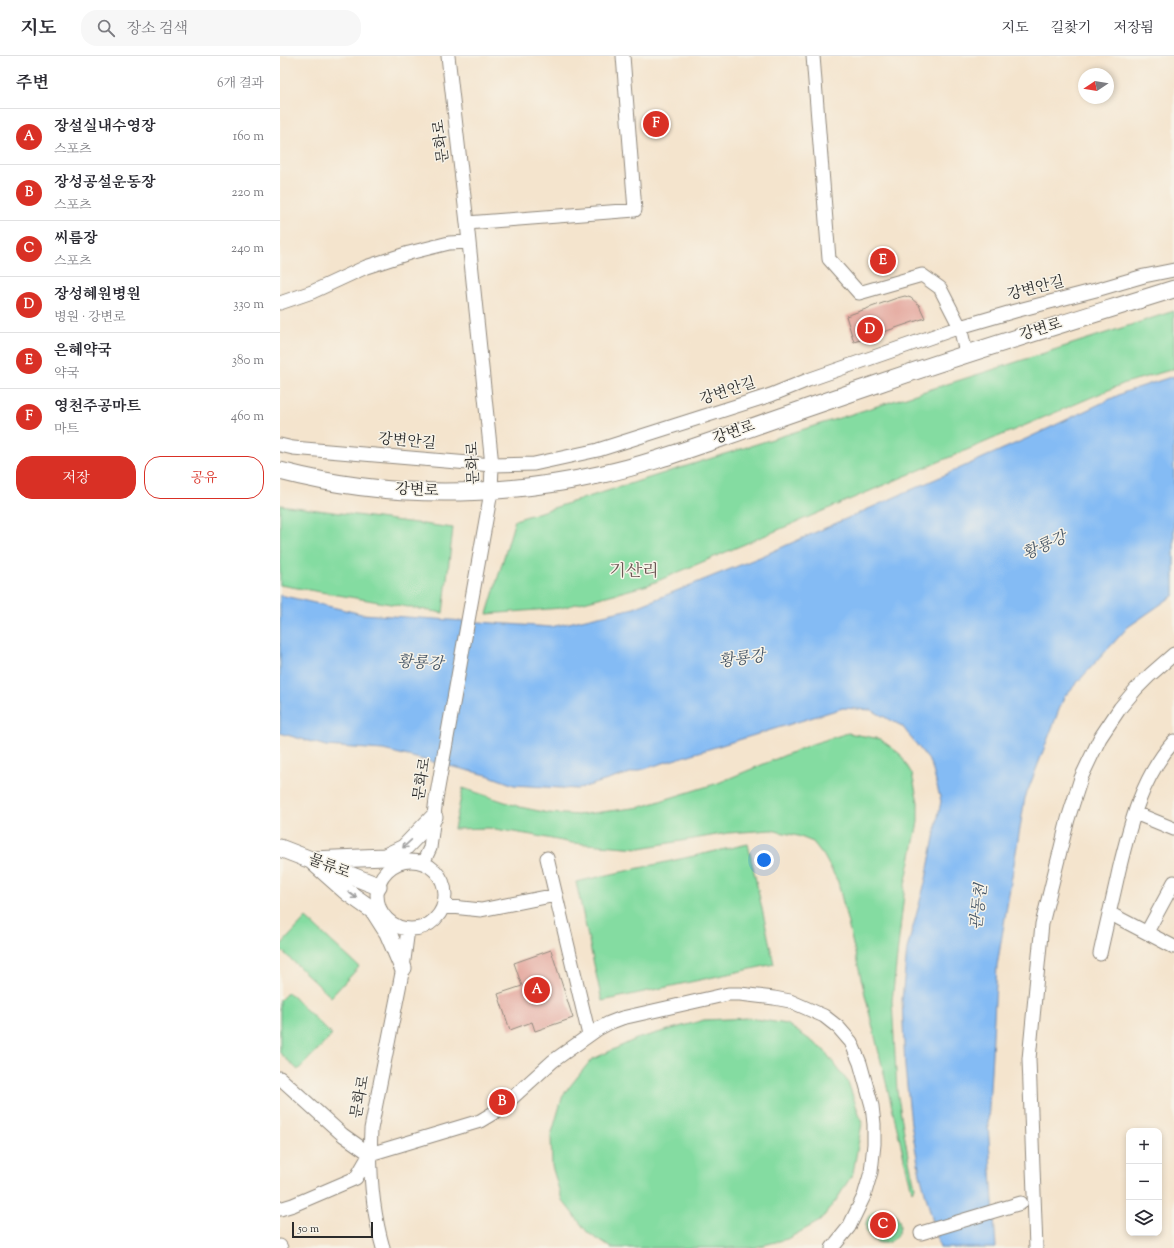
<!DOCTYPE html>
<html lang="ko">
<meta charset="utf-8">
<style>
body{margin:0;font-family:"Sorts Mill Goudy","Noto Serif KR",serif;background:#f7f7f7;color:#2b2b33}
.controls{position:absolute;right:12px;bottom:12px;display:grid;overflow:hidden;border-radius:8px;box-shadow:0 2px 6px #0003}
.controls button{width:36px;height:36px;display:grid;place-items:center;padding:0;border:0;border-bottom:1px solid #e1e1e2;background:#fff;color:#2b2b33;font:20px sans-serif}
.compass{position:absolute;left:798px;top:12px;width:36px;height:36px;border-radius:50%;background:#fff;box-shadow:0 2px 6px #0003;rotate:258deg}
.scale{position:absolute;left:12px;bottom:10px;width:81px;box-sizing:border-box;padding-left:4px;border:2px solid #2b2b2b;border-top:0;font-size:11px;line-height:14px;white-space:nowrap;color:#2b2b2b;-webkit-text-stroke:3px #f7f3e8;paint-order:stroke}
.you{position:absolute;left:484px;top:804px;width:14px;height:14px;margin:-10px;border:3px solid #fff;border-radius:50%;background:#1a73e8;box-shadow:0 0 0 6px #1a73e833}
.badge{display:grid;place-items:center;width:26px;height:26px;border-radius:50%;background:#d93025;color:#fff;font-size:13px;font-weight:700}
.pin{position:absolute;translate:-50% -50%;border:2px solid #fff;box-shadow:0 1px 4px #0006}
.list{margin:0;padding:0;list-style:none}
h2{display:flex;justify-content:space-between;align-items:center;height:52px;margin:0;padding:0 16px;font-size:17px}
h2 small{font-size:13px;font-weight:400;color:#7c7c81}
.list li{display:grid;grid-template-columns:26px 1fr auto;gap:12px;align-items:center;box-sizing:border-box;height:56px;padding:0 16px;border-top:1px solid #e1e1e2}
.list b{display:block;font-size:15px;white-space:nowrap}
.list p{margin:0;font-size:13px;white-space:nowrap;color:#7c7c81}
.list em{font-size:13px;font-style:normal;color:#7c7c81}
.actions{display:flex;gap:8px;padding:12px 16px}
.actions a{flex:1;padding:9px 0;border:1px solid #d93025;border-radius:16px;text-align:center;font-size:14px;color:#d93025}
.actions .main{background:#d93025;color:#fff}
.icon{flex:none;width:22px;height:22px;fill:none;stroke:currentColor;stroke-width:2;stroke-linecap:round;stroke-linejoin:round}
.map{position:relative;flex:none;width:894px;height:1192px;overflow:hidden}
header{display:flex;align-items:center;gap:24px;box-sizing:border-box;height:56px;padding:0 20px;background:#fff;border-bottom:1px solid #e1e1e2}
header strong{font-size:19px}
nav{display:flex;gap:22px;margin-inline-start:auto;font-size:14px}
.search{width:280px;height:36px;background:#f7f7f7;display:flex;align-items:center;gap:10px;box-sizing:border-box;padding:0 14px;border-radius:16px;color:#7c7c81;font-size:15px}
main{display:flex}
aside{flex:1;background:#fff}
.map>svg:first-child{display:block}
.green{fill:#84dca1;stroke:#588466}
.water{fill:#84bbf4;stroke:#587390}
.building{fill:#e4a69c}
.lines{fill:none;stroke-linecap:round;stroke-linejoin:round}
.minor-casing{stroke:#90887c;stroke-width:15}
.major-casing{stroke:#90887c;stroke-width:19}
.minor{stroke:#fff;stroke-width:13}
.major{stroke:#fff;stroke-width:17}
.oneway{stroke:#a0a0a0}
.labels{text-anchor:middle;dominant-baseline:central;stroke-width:3;stroke-linejoin:round;paint-order:stroke}
.street-label{font-size:15px;fill:#2b2b2b;stroke:#f7f3e8}
.water-label{font-size:16px;font-style:italic;fill:#465667;stroke:#f7f3e8}
.quarter-label{font-size:17px;fill:#6c5653;stroke:#f7f3e8}
</style>
<header>
<strong>지도</strong>
<div class="search"><svg class="icon" aria-label="search" viewBox="0 0 24 24"><circle cx="10" cy="10" r="6"/><path d="M15 15l6 6"/></svg>장소 검색</div>
<nav><a>지도</a><a>길찾기</a><a>저장됨</a></nav>
</header>
<main>
<aside>
<h2>주변<small>6개 결과</small></h2>
<ul class="list">
<li><span class="badge">A</span><div><b>장설실내수영장</b><p>스포츠</p></div><em>160 m</em></li>
<li><span class="badge">B</span><div><b>장성공설운동장</b><p>스포츠</p></div><em>220 m</em></li>
<li><span class="badge">C</span><div><b>씨름장</b><p>스포츠</p></div><em>240 m</em></li>
<li><span class="badge">D</span><div><b>장성혜원병원</b><p>병원 · 강변로</p></div><em>330 m</em></li>
<li><span class="badge">E</span><div><b>은혜약국</b><p>약국</p></div><em>380 m</em></li>
<li><span class="badge">F</span><div><b>영천주공마트</b><p>마트</p></div><em>460 m</em></li>
</ul>
<div class="actions"><a class="main">저장</a><a>공유</a></div>
</aside>
<div class="map">
<svg width="894" height="1192" viewBox="0 0 894 1192">
<rect width="100%" height="100%" fill="#f7f3e8"/>
<filter id="ink" filterUnits="userSpaceOnUse"><feTurbulence type="fractalNoise" baseFrequency=".025" numOctaves="2"/><feDisplacementMap in="SourceGraphic" scale="8" xChannelSelector="R" yChannelSelector="G"/><feConvolveMatrix kernelMatrix="1 2 1 2 8 2 1 2 1" color-interpolation-filters="sRGB"/></filter>
<filter id="wash" filterUnits="userSpaceOnUse"><feTurbulence type="fractalNoise" baseFrequency=".012" numOctaves="4" result="noise"/><feDisplacementMap in="SourceGraphic" scale="16" xChannelSelector="R" yChannelSelector="G"/><feGaussianBlur stdDeviation="0.9" result="paint"/><feColorMatrix in="noise" values="0 0 0 0 0 0 0 0 0 0 0 0 0 0 0 0 0 1.4 0 .05"/><feComposite in="paint" operator="in"/></filter>
<g filter="url(#wash)">
<rect width="100%" height="100%" fill="#f4e4cd"/>
<path class="green" d="M894 255V313L845 327 368 529 281 552 207 558 235 464 715 313Z
M0 449 173 472 163 557 0 529Z
M568 677 600 683 620 698 632 718 638 746V766L625 829 612 945 617 1035 628 1100 635 1131 632 1135 558 826 544 800 533 786 518 780 491 774 448 777 360 792 292 787 252 779 209 772 174 773 183 732 240 751 268 757 298 759 361 751 438 727 532 688Z
M468 788 494 908 322 945 296 826Z
M26 862 79 911 51 941 0 893V890Z
M8 936 52 979 18 1014 0 997V944Z
M469 962 507 968 543 993 568 1026 582 1067 573 1117 557 1143 540 1165 507 1183 473 1192H331L308 1177 282 1144 272 1110 271 1080 283 1039 311 1004 356 983 424 964Z
M586 1170a17 17 0 1 1 34 0a17 17 0 1 1-34 0Z"/>
<path class="water" d="M894 320V539L848 571 784 641 745 742 717 910 708 1068 716 1192H660L640 1118 631 1068 625 1011 622 944 627 893 646 823 661 745 651 707 622 670 591 654 563 652 298 733 234 729 207 719 103 694 46 690 0 677V539L82 558 271 571 354 552 480 501 748 382 845 336Z"/>
<g id="blocks">
<path class="building" d="M611 198 612 209 595 212 593 201Z
M625 240 631 242 639 249 645 262 574 286 566 260 617 242Z
M271 894 293 962 255 975 252 966 230 974 218 938 242 930 234 907Z"/>
</g>
</g>
<g filter="url(#ink)">
<use href="#blocks" fill-opacity="0" stroke="#90887c" stroke-width="1"/>
<g class="lines">
<defs>
<path id="minor" d="M533 0 549 203 579 237 642 219 660 232 680 271 686 297
M187 167 355 154 343 0
M0 247 32 236 86 211 129 197 169 187 189 186
M0 389 13 392 212 409 254 408 318 394 491 339 528 324 680 271 735 255 816 234 864 220 894 214
M855 757 894 773
M267 802 309 979
M97 839a34 34 0 1 1 68 0a34 34 0 1 1-68 0Z
M143 807 150 792 156 743 211 436 212 409 187 167 168 0
M163 850 201 854 276 839
M829 857 894 891
M867 876 894 826
M820 898C826 870 833 842 839 814 850 768 862 721 894 685
M0 1022 63 1079 90 1098
M0 1153 13 1149 76 1122 90 1098 200 1065 220 1053 273 1005 318 973 329 967 342 962 435 941 448 938H460L494 942 510 945 544 960 558 971 571 986 580 1007 592 1050 594 1068V1088L591 1116 584 1140 569 1171 552 1192
M641 1177 741 1147
M0 1190 1 1192
M103 1192C92 1153 89 1113 91 1073L123 912 128 873
M756 1192 749 1003 762 868 788 763 801 722 820 682 840 652 856 633 870 619 894 598"/>
<path id="major" d="M0 415C107 443 215 442 323 418 365 409 406 394 447 380 497 362 547 345 597 328 695 294 795 264 894 233
M0 792 98 830
M31 804 67 836 94 855 108 877 123 912
M31 804 105 801 124 792 154 761"/>
</defs>
<use href="#minor" class="minor-casing"/>
<use href="#major" class="major-casing"/>
<use href="#minor" class="minor"/>
<use href="#major" class="major"/>
</g>
<defs><path id="oneway-shaft" d="M-6 0H5M1.5-3L5.5 0L1.5 3" fill="none" stroke-width="1.6" stroke-linecap="round" stroke-linejoin="round"/></defs>
<g class="oneway">
<use href="#oneway-shaft" transform="translate(127 788) rotate(137)"/>
<use href="#oneway-shaft" transform="translate(72 839) rotate(36)"/>
</g>
</g>
<g class="labels">
<g class="street-label">
<text transform="translate(162 85) rotate(-97)">문화로</text>
<text transform="translate(756 233) rotate(-14)">강변안길</text>
<text transform="translate(761 274) rotate(-17)">강변로</text>
<text transform="translate(448 336) rotate(-18)">강변안길</text>
<text transform="translate(454 377) rotate(-19)">강변로</text>
<text transform="translate(127 386) rotate(5)">강변안길</text>
<text transform="translate(194 407) rotate(-92)">문화로</text>
<text transform="translate(137 435) rotate(3)">강변로</text>
<text transform="translate(143 723) rotate(-81)">문화로</text>
<text transform="translate(49 811) rotate(21)">물류로</text>
<text transform="translate(81 1041) rotate(-79)">문화로</text>
</g>
<g class="water-label">
<text transform="translate(765 491) rotate(-24)">황룡강</text>
<text transform="translate(462 604) rotate(-8)">황룡강</text>
<text transform="translate(140 608) rotate(3)">황룡강</text>
<text transform="translate(700 851) rotate(-83)">관동천</text>
</g>
<g class="quarter-label">
<text x="354" y="516">기산리</text>
</g>
</g>
</svg>
<div class="controls">
<button>+</button>
<button>−</button>
<button><svg class="icon" aria-label="layers" viewBox="0 0 24 24"><path d="M12 4l9 5-9 5-9-5zM3 14l9 5 9-5"/></svg></button>
</div>
<svg class="compass" viewBox="-18 -18 36 36"><path d="M0-13l5 13h-10z" fill="#e53935"/><path d="M0 13l5-13h-10z" fill="#7c7c81"/></svg>
<div class="scale">50 m</div>
<div class="you"></div>
<div class="pin badge" style="left:257px;top:934px">A</div>
<div class="pin badge" style="left:222px;top:1046px">B</div>
<div class="pin badge" style="left:603px;top:1169px">C</div>
<div class="pin badge" style="left:590px;top:274px">D</div>
<div class="pin badge" style="left:603px;top:205px">E</div>
<div class="pin badge" style="left:376px;top:68px">F</div>
</div>
</main>
